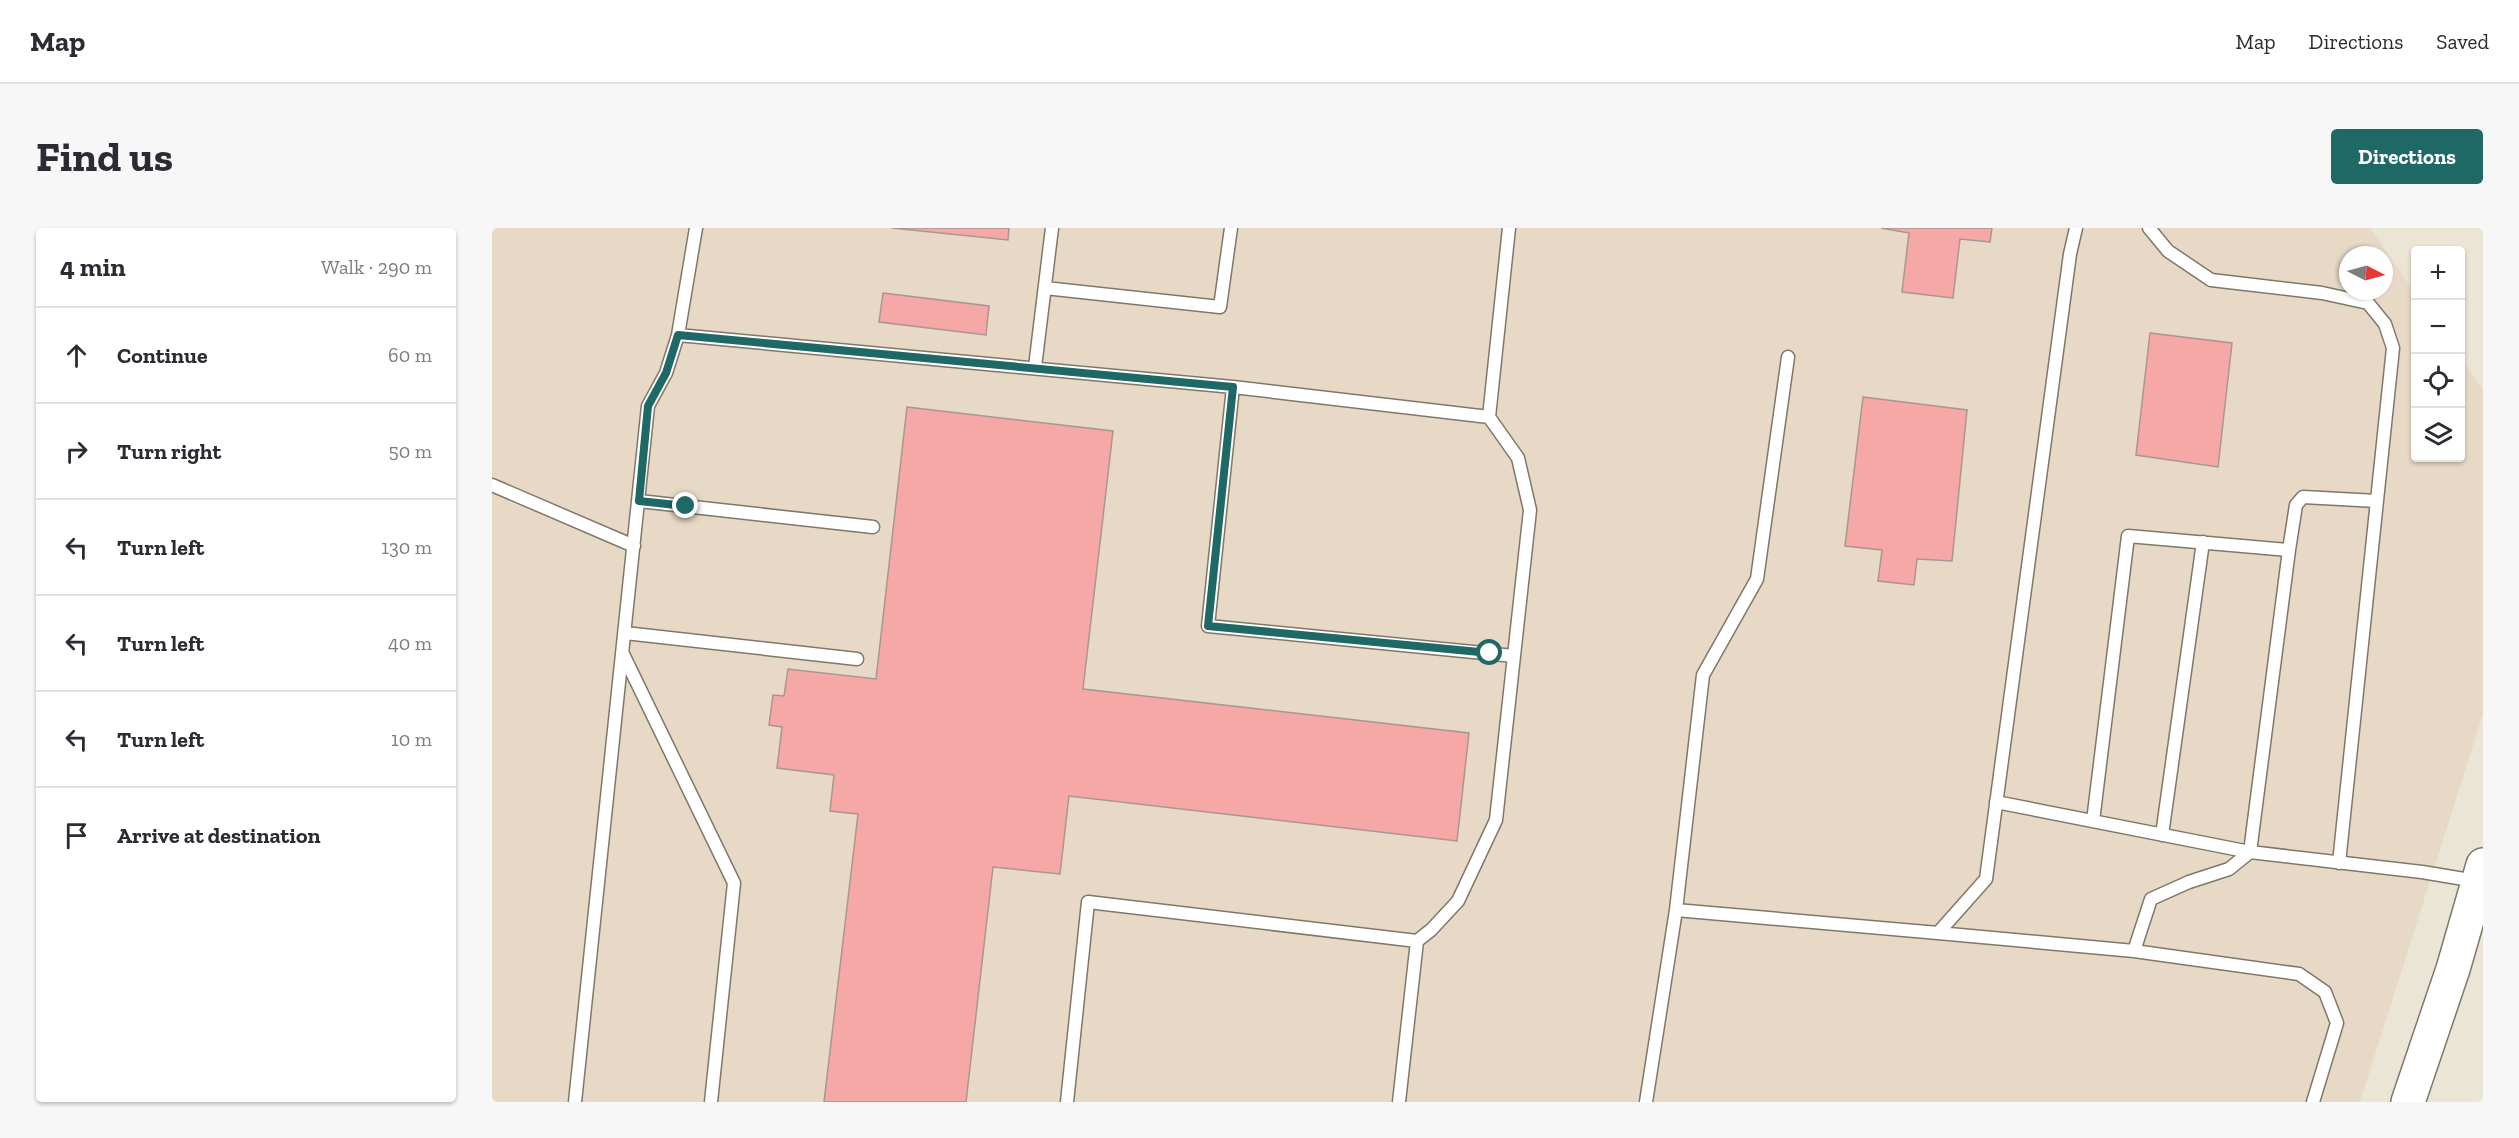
<!DOCTYPE html>
<meta charset="utf-8">
<style>
body{margin:0;font-family:"Zilla Slab",serif;background:#f7f7f7;color:#2b2b33}
.controls{position:absolute;right:18px;top:18px;display:grid;overflow:hidden;border-radius:6px;box-shadow:0 2px 4px #0004}
.controls button{width:54px;height:54px;display:grid;place-items:center;padding:0;border:0;border-bottom:2px solid #e1e1e2;background:#fff;color:#2b2b33;font:30px sans-serif}
.compass{position:absolute;left:1847px;top:18px;width:54px;height:54px;border-radius:50%;background:#fff;box-shadow:0 2px 4px #0004;rotate:96deg}
.stop{position:absolute;width:18px;height:18px;margin:-14px;border:4px solid #1e6965;border-radius:50%;background:#fff}
.stop.end{background:#1e6965;border-color:#fff;box-shadow:0 2px 6px #0008}
.list{margin:0;padding:0;list-style:none}
h2{display:flex;justify-content:space-between;align-items:center;height:78px;margin:0;padding:0 24px;font-size:26px}
h2 small{font-size:20px;font-weight:400;color:#7c7c81}
.list li{display:grid;grid-template-columns:39px 1fr auto;gap:18px;align-items:center;box-sizing:border-box;height:96px;padding:0 24px;border-top:2px solid #e1e1e2}
.list b{display:block;font-size:22px;white-space:nowrap}
.list em{font-size:20px;font-style:normal;color:#7c7c81}
.icon{flex:none;width:33px;height:33px;fill:none;stroke:currentColor;stroke-width:2;stroke-linecap:round;stroke-linejoin:round}
.map{position:relative;flex:none;width:1991px;height:874px;overflow:hidden;border-radius:6px}
header{display:flex;align-items:center;gap:36px;box-sizing:border-box;height:84px;padding:0 30px;background:#fff;border-bottom:2px solid #e1e1e2}
header strong{font-size:28px}
nav{display:flex;gap:33px;margin-inline-start:auto;font-size:21px}
.intro{display:flex;align-items:center;justify-content:space-between;box-sizing:border-box;height:144px;padding:0 36px}
h1{margin:0;font-size:42px}
.button{padding:15px 27px;border-radius:6px;background:#1e6965;color:#fff;font-size:21px;font-weight:700}
main{display:flex;gap:36px;padding:0 36px}
aside{flex:1;background:#fff;border-radius:6px;box-shadow:0 2px 4px #0004}
.map>svg:first-child{display:block}
.industrial{fill:#e7d9c6;fill-rule:evenodd}
.building{fill:#f5a8a5;stroke:#a99594;stroke-width:1.5}
.lines{fill:none;stroke-linecap:round;stroke-linejoin:round}
.service-casing{stroke:#7d7969;stroke-width:15}
.secondary-casing{stroke:#7d7969;stroke-width:36}
.service{stroke:#fff;stroke-width:12}
.secondary{stroke:#fff;stroke-width:33}
.route{stroke:#1e6965;stroke-width:8}
</style>
<header>
<strong>Map</strong>
<nav><a>Map</a><a>Directions</a><a>Saved</a></nav>
</header>
<div class="intro"><h1>Find us</h1><a class="button">Directions</a></div>
<main>
<aside>
<h2>4 min<small>Walk · 290 m</small></h2>
<ul class="list">
<li><svg class="icon" aria-label="ahead" viewBox="0 0 24 24"><path d="M12 20V5M6 11l6-6 6 6"/></svg><div><b>Continue</b></div><em>60 m</em></li>
<li><svg class="icon" aria-label="right" viewBox="0 0 24 24"><path d="M7 20v-9h11M14 6l5 5-5 5"/></svg><div><b>Turn right</b></div><em>50 m</em></li>
<li><svg class="icon" aria-label="left" viewBox="0 0 24 24"><path d="M17 20v-9H6M10 6l-5 5 5 5"/></svg><div><b>Turn left</b></div><em>130 m</em></li>
<li><svg class="icon" aria-label="left" viewBox="0 0 24 24"><path d="M17 20v-9H6M10 6l-5 5 5 5"/></svg><div><b>Turn left</b></div><em>40 m</em></li>
<li><svg class="icon" aria-label="left" viewBox="0 0 24 24"><path d="M17 20v-9H6M10 6l-5 5 5 5"/></svg><div><b>Turn left</b></div><em>10 m</em></li>
<li><svg class="icon" aria-label="arrive" viewBox="0 0 24 24"><path d="M6 21V4h12l-3 4 3 4H6"/></svg><div><b>Arrive at destination</b></div></li>
</ul>
</aside>
<div class="map">
<svg width="1991" height="874" viewBox="0 0 1991 874">
<rect width="100%" height="100%" fill="#eae5d4"/>
<path class="industrial" d="M0 0H1878L1923 65 1924 230H1968L1969 130 1991 163V486L1868 874H0ZM1856 27H1892V63H1856Z"/>
<path class="building" d="M400 0H517L516 12Z
M1389 0H1500L1498 14 1468 11 1461 70 1410 64 1417 5Z
M391 65 497 78 494 107 387 94Z
M1658 105 1740 115 1726 239 1644 227Z
M1371 169 1475 182 1460 333 1425 331 1422 357 1386 353 1390 322 1353 318Z
M415 179 621 203 591 461 977 505 965 613 577 568 568 646 501 639 474 874H332L366 586 338 583 342 547 285 540 290 499 277 497 281 467 292 468 296 441 384 451Z"/>
<g class="lines">
<defs>
<path id="service" d="M1657 0 1676 23 1719 52 1830 65 1876 75 1893 96 1901 120 1847 635
M553 60 728 79 739 0
M186 107 741 159 997 189 1026 230 1038 282 1004 592 966 673 939 702 925 713 596 674 575 874
M543 139 560 0
M741 159 716 398 1022 428
M997 189 1017 0
M0 257 142 318
M147 273 381 299
M133 405 365 431
M131 426 242 655 219 874
M1504 574 1758 624 1797 322
M1601 593 1636 308 1797 322 1804 277 1811 269 1885 273
M1670 607 1711 314
M1184 682 1211 447 1265 351 1296 129
M1446 705 1642 723
M83 874 156 178 174 145 186 107 204 0
M907 874 925 713
M1154 874 1184 682 1446 705 1494 651 1578 26 1584 0
M1821 874 1845 795 1833 764 1807 746 1642 723 1659 671 1697 654 1737 641 1758 624 1930 644 1984 653"/>
<path id="secondary" d="M1916 874 1961 741 1991 637"/>
</defs>
<use href="#service" class="service-casing"/>
<use href="#secondary" class="secondary-casing"/>
<use href="#service" class="service"/>
<use href="#secondary" class="secondary"/>
</g>
<g class="lines">
<path class="route" d="M194 278 147 273 156 178 174 145 186 107 741 159 716 398 998 425"/>
</g>
</svg>
<div class="controls">
<button>+</button>
<button>−</button>
<button><svg class="icon" aria-label="locate" viewBox="0 0 24 24"><circle cx="12" cy="12" r="6"/><path d="M12 2v4M12 18v4M2 12h4M18 12h4"/></svg></button>
<button><svg class="icon" aria-label="layers" viewBox="0 0 24 24"><path d="M12 4l9 5-9 5-9-5zM3 14l9 5 9-5"/></svg></button>
</div>
<svg class="compass" viewBox="-18 -18 36 36"><path d="M0-13l5 13h-10z" fill="#e53935"/><path d="M0 13l5-13h-10z" fill="#7c7c81"/></svg>
<div class="stop" style="left:998px;top:425px"></div>
<div class="stop end" style="left:194px;top:278px"></div>
</div>
</main>
